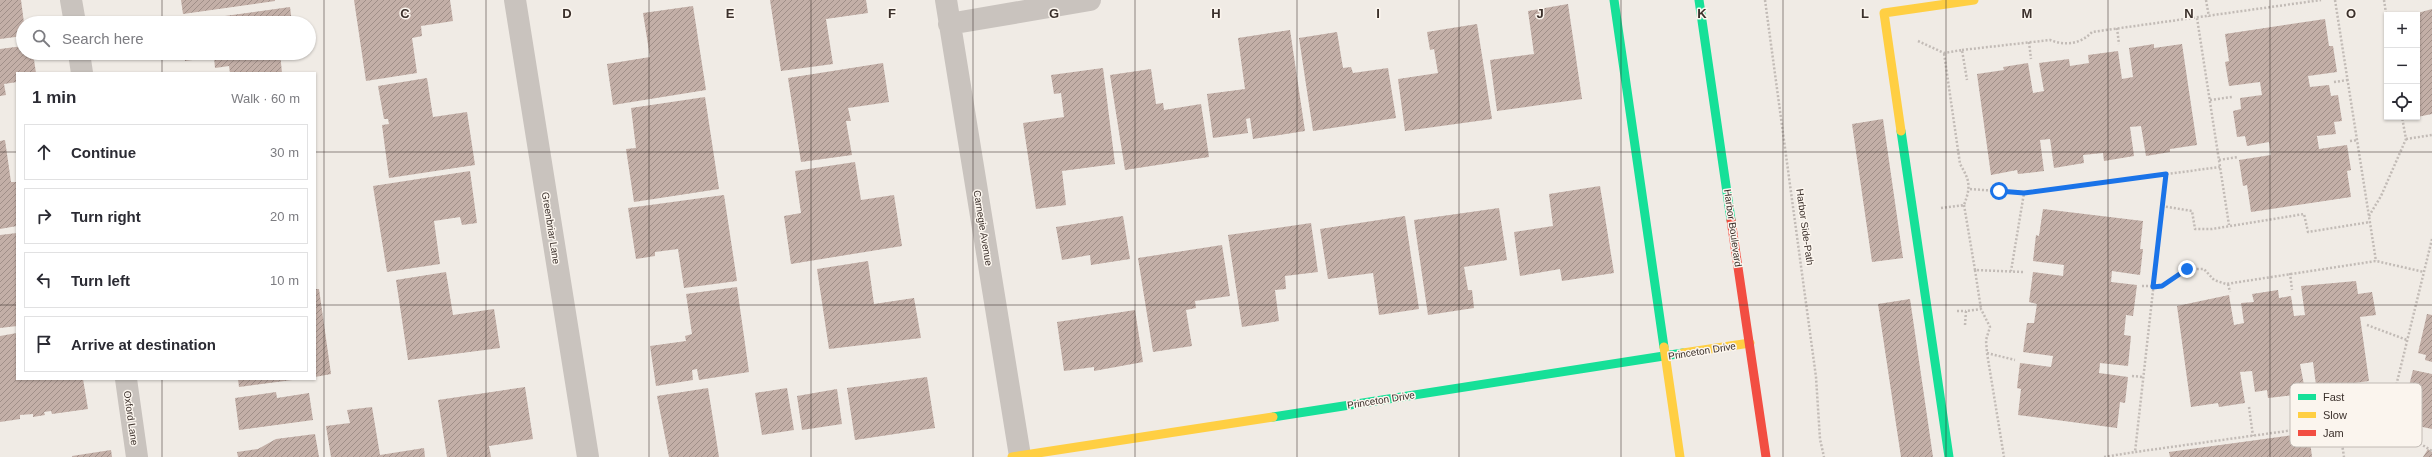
<!DOCTYPE html>
<meta charset="utf-8">
<style>
body{margin:0;font-family:Arial,sans-serif;background:#f7f7f7;color:#2b2b33}
.controls{position:absolute;right:12px;top:12px;display:grid;overflow:hidden;border-radius:0px;box-shadow:0 1px 3px #0004}
.controls button{width:36px;height:36px;display:grid;place-items:center;padding:0;border:0;border-bottom:1px solid #e1e1e2;background:#fff;color:#2b2b33;font:20px sans-serif}
.stop{position:absolute;width:12px;height:12px;margin:-9px;border:3px solid #1a73e8;border-radius:50%;background:#fff}
.stop.end{background:#1a73e8;border-color:#fff;box-shadow:0 1px 4px #0008}
.list{margin:0;padding:0;list-style:none}
h2{display:flex;justify-content:space-between;align-items:center;height:52px;margin:0;padding:0 16px;font-size:17px}
h2 small{font-size:13px;font-weight:400;color:#7c7c81}
.list li{display:grid;grid-template-columns:26px 1fr auto;gap:12px;align-items:center;box-sizing:border-box;height:56px;margin:0 8px 8px;padding:0 8px;border:1px solid #e1e1e2;border-radius:0px}
.list b{display:block;font-size:15px;white-space:nowrap}
.list em{font-size:13px;font-style:normal;color:#7c7c81}
.icon{flex:none;width:22px;height:22px;fill:none;stroke:currentColor;stroke-width:2;stroke-linecap:round;stroke-linejoin:round}
.map{position:relative;flex:none;width:2432px;height:457px;overflow:hidden}
.search{position:absolute;background:#fff;box-shadow:0 1px 3px #0004;left:16px;top:16px;width:300px;height:44px;display:flex;align-items:center;gap:10px;box-sizing:border-box;padding:0 14px;border-radius:22px;color:#7c7c81;font-size:15px}
.panel{position:absolute;background:#fff;box-shadow:0 1px 3px #0004;left:16px;top:72px;width:300px;height:308px;border-radius:0px}
.map>svg:first-child{display:block}
.building{fill:url(#building-hatch)}
.lines{fill:none;stroke-linecap:round;stroke-linejoin:round}
.path{stroke:#c2bbb6;stroke-width:2.5;stroke-dasharray:2 2;stroke-linecap:butt}
.street{stroke:#c9c3be;stroke-width:22}
.fast{stroke:#16e098;stroke-width:9}
.slow{stroke:#ffcf43;stroke-width:9}
.jam{stroke:#f24e42;stroke-width:9}
.route{stroke:#1a73e8;stroke-width:5}
.grid{fill:none;stroke:#3b302b;stroke-width:1;stroke-opacity:0.55}
.labels{text-anchor:middle;dominant-baseline:central;stroke-width:3;stroke-linejoin:round;paint-order:stroke}
.street-label{font-size:10px;fill:#3b302b;stroke:#fbf5ee}
.key{fill:#fbf5ee;stroke:#c1bab4;stroke-width:1}
.key-label{font-size:11px;fill:#3b302b}
.grid-label{font-size:13px;text-anchor:middle;font-weight:bold;fill:#3b302b;stroke:#fbf5ee;stroke-width:3;stroke-linejoin:round;paint-order:stroke}
</style>
<div class="map">
<svg width="2432" height="457" viewBox="0 0 2432 457">
<defs>
<pattern id="building-hatch" width="6" height="6" patternUnits="userSpaceOnUse"><rect width="6" height="6" fill="#c3afa7"/><path d="M-1 1l2-2M0 6l6-6M5 7l2-2" fill="none" stroke="#a08f88"/></pattern>
</defs>
<rect width="100%" height="100%" fill="#f0ebe5"/>
<path class="building" d="M0 0H21L24 23 23 36 0 39Z
M181 0H275V1L183 14Z
M354 0H450L453 21 421 26 422 36 412 38 417 73 366 81Z
M770 0H866L868 13 826 19 833 64 781 71Z
M1568 4 1582 99 1497 111 1490 60 1534 54 1528 11Z
M693 6 706 90 613 105 607 64 650 57 643 13Z
M290 7 292 23H181V22Z
M2432 9V114L2417 117V15L2414 14Z
M2325 19 2329 46H2333L2337 72 2308 76 2310 87 2329 85 2331 96 2338 95 2342 121 2334 122 2336 134 2317 136 2319 149 2347 145 2351 170 2347 171 2351 197 2251 212 2247 185 2243 186 2239 160 2271 155 2269 142 2247 146 2245 136 2237 137 2233 111 2241 109 2240 98 2262 95 2260 82 2229 86 2225 62 2229 61 2225 34Z
M1477 24 1492 119 1405 131 1398 79 1438 73 1434 49 1430 50 1427 32Z
M1290 30 1305 131 1253 139 1250 118 1246 119 1248 133 1213 138 1207 94 1245 89 1238 38Z
M1337 32 1343 68 1351 67 1353 73 1388 68 1396 118 1313 131 1299 38Z
M2154 44V48L2182 44 2197 145 2170 149V152L2146 156 2141 126 2130 127 2134 156 2104 161 2103 153 2083 155 2084 163 2054 168 2050 139 2040 140 2044 171 2018 174 2017 170 1991 175 1977 74 2004 70 2003 67 2028 63 2033 93 2044 91 2039 63 2069 59 2070 66 2089 63 2088 55 2118 51 2122 79 2133 77 2129 48Z
M23 46V53H33L36 73H17V82L4 84 6 95 0 96V49Z
M184 53H280L282 73H230L229 66 215 68 214 57 185 61Z
M883 63 889 102 848 108 851 121H846L852 155 801 162 788 78Z
M1103 68 1115 164 1062 171 1066 205 1036 209 1023 123 1064 117 1061 93 1054 94 1051 75Z
M1151 69 1156 104 1163 103 1164 110 1201 104 1209 157 1125 170 1110 75Z
M427 78 433 117 467 112 475 165 389 178 382 125 389 124 388 119H384L378 86Z
M705 97 719 189 634 202 626 149 636 148 631 108Z
M1883 119 1903 258 1872 262 1852 124Z
M5 140 11 182H17V226L0 229V141Z
M855 162 861 200 894 195 902 246 791 264 784 216 801 213 795 171Z
M470 171 477 223 462 225 460 217 434 221 440 264 387 272 373 186Z
M1600 186 1614 273 1562 281 1560 269 1520 276 1514 232 1553 226 1549 194Z
M724 195 737 281 684 288 678 249 655 252V256L636 259 628 208Z
M1499 208 1507 260 1464 267 1468 290H1472L1474 308 1428 315 1414 220Z
M2043 209 2143 221 2140 249H2143L2140 275 2112 271 2111 282 2137 285 2133 316 2126 315 2124 335 2131 336 2128 366 2100 363 2099 373 2128 377 2125 403 2120 402 2117 428 2018 415 2021 389 2017 388 2020 363 2051 367 2053 356 2023 352 2027 323H2034L2037 304 2029 302 2033 272 2063 276 2064 265 2033 261 2036 235 2039 236Z
M1123 216 1130 259 1091 265 1090 255 1062 260 1056 227Z
M1405 216 1419 309 1379 315 1373 273 1328 279 1320 229Z
M1311 223 1318 272 1285 276 1286 289 1275 290 1279 321 1242 327 1228 235Z
M17 233V326L0 328V235Z
M1222 245 1230 296 1195 301 1196 308 1186 310 1192 346 1153 352 1138 258Z
M868 261 874 304 914 298 921 338 829 349 817 269Z
M446 272 453 315 494 309 500 348 408 360 396 280Z
M2356 281 2358 294 2372 292 2376 315 2360 317 2369 381 2342 385 2343 389 2317 393 2313 362 2300 364 2304 385 2293 387 2294 395 2268 398 2267 390 2255 392 2252 371 2240 372 2245 403 2219 407 2218 403 2191 407 2177 306 2229 295 2234 325 2244 323 2241 303 2254 302 2252 294 2278 290 2279 298 2291 296 2294 316 2305 315 2301 286Z
M737 287 749 372 699 380 697 369 692 370 693 380 656 386 650 346 686 341 685 336 692 334 686 294Z
M315 289H319L331 374 315 377Z
M1910 299 1933 457H1901L1878 304Z
M1135 310 1143 362 1094 371V367L1064 371 1057 322Z
M2427 314 2432 315V362L2425 360 2426 355 2418 353Z
M17 333V379H83L88 409 52 414 51 411 44 412 45 415 33 417V414L20 415V419L0 422V336Z
M2413 370 2432 374V429L2404 423 2410 395 2407 394Z
M927 377 935 428 855 440 847 388Z
M238 379H292V380L239 387Z
M525 387 533 439 489 446 491 457H447L438 400Z
M708 388 719 457H669L657 396Z
M787 388 794 430 762 435 755 393Z
M837 389 842 424 802 430 797 396Z
M276 392 277 398 309 393 313 420 239 430 235 398Z
M372 407 380 455 424 448 425 457H331L326 426 350 423 347 410Z
M2309 433 2312 457H2170L2169 452Z
M315 434 319 457H238L237 452 258 449 276 439Z
M2428 449 2432 452V457H2423Z
M111 450 112 457H72V456Z"/>
<g class="lines">
<path class="path" d="M1765 0 1816 377 1820 439 1824 457
M2206 0 2209 17
M2335 0 2376 261
M2384 0 2387 20
M2197 18 2229 225
M2117 28 2119 44
M1918 41 1944 53 1962 50 1967 80
M2029 42 2031 59
M1962 50 2050 40C2065 46 2081 44 2092 32L2321 0
M2334 82 2348 80
M2210 100 2232 97
M2406 139 2432 135
M2350 141 2357 140
M2219 160 2238 157
M2166 174 2135 452 2359 421 2387 423
M1970 189 2024 193 2011 271
M2024 193 2220 167
M1964 205 1975 270 2023 272
M2162 206 2192 211 2195 229H2212L2304 214 2308 232 2370 222
M1941 208 1964 205C1971 186 1970 181 1960 164L1944 53
M2369 216 2381 196 2406 139 2402 117
M2432 239 2387 423 2432 451
M1975 270 1981 309
M2290 273 2292 290
M2228 284 2230 292
M2142 286H2162L2187 269H2204L2214 280 2226 284 2376 261 2424 272
M1957 311H1966
M1965 325 1966 311 1981 309 1990 327 1986 340 1987 353 2004 457
M2367 325 2407 340
M1987 353 2015 360
M2132 376 2143 377
M2306 390 2313 427
M2249 407 2253 436
M2339 424 2344 457
M2104 457 2135 452"/>
<path class="street" d="M71 0 75 23
M515 0 588 457
M946 0 1020 456
M949 24 1090 0
M79 53 82 73
M126 379 137 457"/>
<path class="fast" d="M1614 0 1664 347
M1699 0 1731 220
M1901 131 1949 457
M1273 417 1683 353"/>
<path class="slow" d="M1901 131 1884 13 1974 0
M1664 347 1680 457
M1683 353 1750 343
M1012 457 1273 417"/>
<path class="jam" d="M1731 220 1766 457"/>
</g>
<g class="lines">
<path class="route" d="M1999 191 2024 193 2166 174 2153 287 2162 286 2187 269"/>
</g>
<path class="grid" d="M162 0V23M324 0V457M486 0V457M649 0V457M811 0V457M973 0V457M1135 0V457M1297 0V457M1459 0V457M1621 0V457M1783 0V457M1946 0V457M2108 0V457M2270 0V457M162 53V73M0 152H17M315 152H2432M0 305H17M315 305H2432M162 379V457"/>
<g class="labels">
<g class="street-label">
<text transform="translate(1805 227) rotate(82)">Harbor Side-Path</text>
<text transform="translate(551 228) rotate(81)">Greenbriar Lane</text>
<text transform="translate(983 228) rotate(81)">Carnegie Avenue</text>
<text transform="translate(1733 228) rotate(82)">Harbor Boulevard</text>
<text transform="translate(1702 351) rotate(-9)">Princeton Drive</text>
<text transform="translate(1381 400) rotate(-9)">Princeton Drive</text>
<text transform="translate(131 418) rotate(82)">Oxford Lane</text>
</g>
</g>
<rect x="2290" y="383" width="132" height="64" rx="6" class="key"/>
<rect x="2298" y="394" width="18" height="6" fill="#16e098"/>
<rect x="2298" y="412" width="18" height="6" fill="#ffcf43"/>
<rect x="2298" y="430" width="18" height="6" fill="#f24e42"/>
<g class="key-label">
<text x="2323" y="401">Fast</text>
<text x="2323" y="419">Slow</text>
<text x="2323" y="437">Jam</text>
</g>
<g class="grid-label">
<text x="405" y="18">C</text>
<text x="567" y="18">D</text>
<text x="730" y="18">E</text>
<text x="892" y="18">F</text>
<text x="1054" y="18">G</text>
<text x="1216" y="18">H</text>
<text x="1378" y="18">I</text>
<text x="1540" y="18">J</text>
<text x="1702" y="18">K</text>
<text x="1865" y="18">L</text>
<text x="2027" y="18">M</text>
<text x="2189" y="18">N</text>
<text x="2351" y="18">O</text>
</g>
</svg>
<div class="controls">
<button>+</button>
<button>−</button>
<button><svg class="icon" aria-label="locate" viewBox="0 0 24 24"><circle cx="12" cy="12" r="6"/><path d="M12 2v4M12 18v4M2 12h4M18 12h4"/></svg></button>
</div>
<div class="stop" style="left:1999px;top:191px"></div>
<div class="stop end" style="left:2187px;top:269px"></div>
<div class="search"><svg class="icon" aria-label="search" viewBox="0 0 24 24"><circle cx="10" cy="10" r="6"/><path d="M15 15l6 6"/></svg>Search here</div>
<section class="panel">
<h2>1 min<small>Walk · 60 m</small></h2>
<ul class="list">
<li><svg class="icon" aria-label="ahead" viewBox="0 0 24 24"><path d="M12 20V5M6 11l6-6 6 6"/></svg><div><b>Continue</b></div><em>30 m</em></li>
<li><svg class="icon" aria-label="right" viewBox="0 0 24 24"><path d="M7 20v-9h11M14 6l5 5-5 5"/></svg><div><b>Turn right</b></div><em>20 m</em></li>
<li><svg class="icon" aria-label="left" viewBox="0 0 24 24"><path d="M17 20v-9H6M10 6l-5 5 5 5"/></svg><div><b>Turn left</b></div><em>10 m</em></li>
<li><svg class="icon" aria-label="arrive" viewBox="0 0 24 24"><path d="M6 21V4h12l-3 4 3 4H6"/></svg><div><b>Arrive at destination</b></div></li>
</ul>
</section>
</div>
